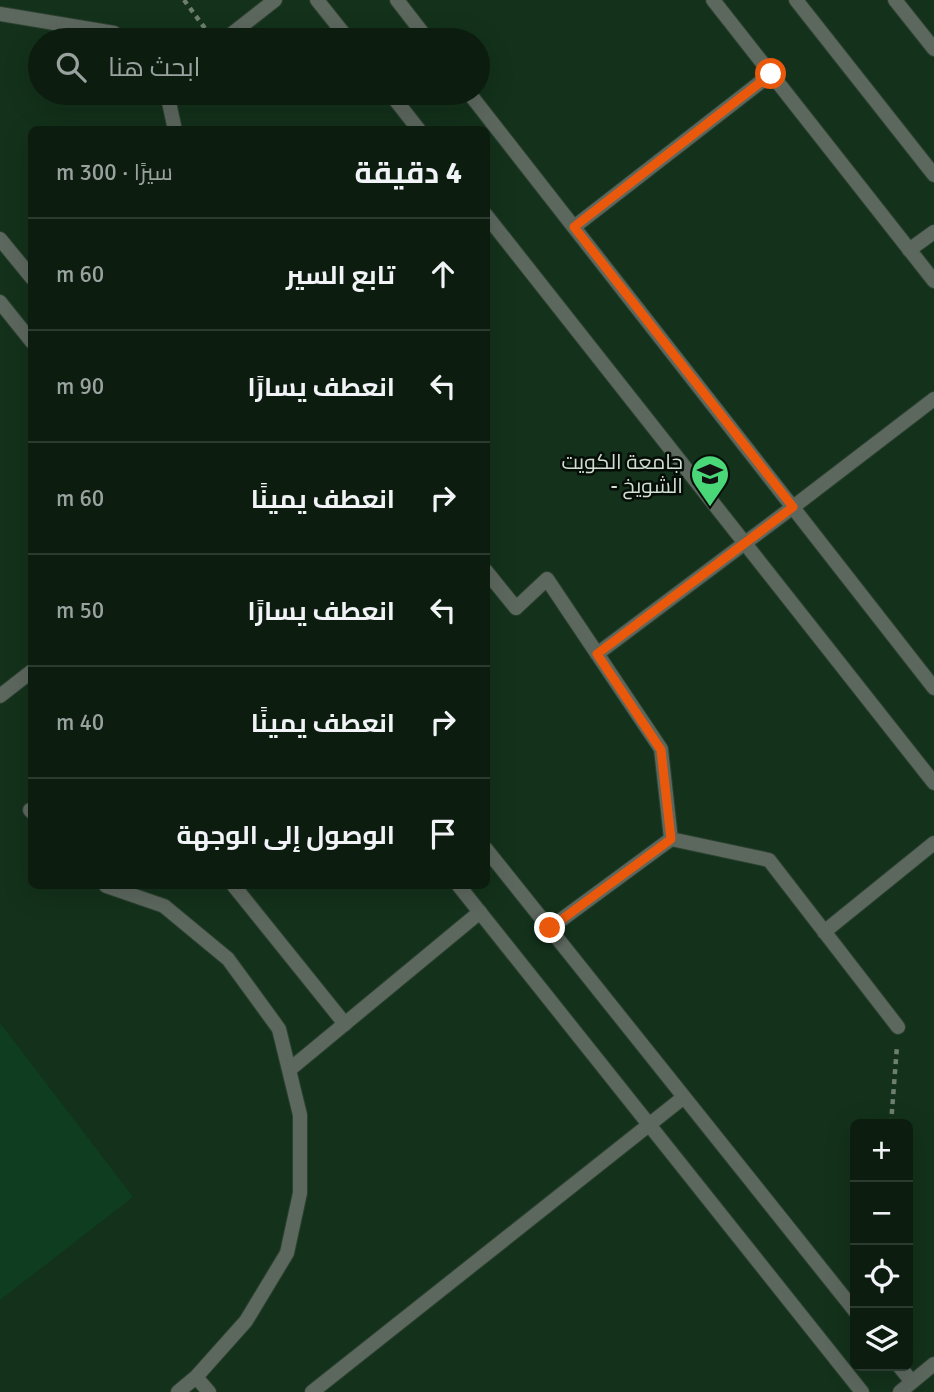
<!DOCTYPE html>
<html lang="ar">
<meta charset="utf-8">
<style>
body{margin:0;font-family:Signika,Cairo,sans-serif;background:#152619;color:#f1f3f6;direction:rtl}
.controls{position:absolute;right:21px;bottom:21px;display:grid;overflow:hidden;border-radius:10px;box-shadow:0 7px 28px #0002}
.controls button{width:63px;height:63px;display:grid;place-items:center;padding:0;border:0;border-bottom:2px solid #2c3b30;background:#0c1d10;color:#f1f3f6;font:35px sans-serif}
.stop{position:absolute;width:21px;height:21px;margin:-16px;border:5px solid #ea580c;border-radius:50%;background:#fff}
.stop.end{background:#ea580c;border-color:#fff;box-shadow:0 2px 7px #0008}
.list{margin:0;padding:0;list-style:none}
h2{display:flex;justify-content:space-between;align-items:center;height:91px;margin:0;padding:0 28px;font-size:30px}
h2 small{font-size:23px;font-weight:400;color:#9aa29f}
.list li{display:grid;grid-template-columns:46px 1fr auto;gap:21px;align-items:center;box-sizing:border-box;height:112px;padding:0 28px;border-top:2px solid #2c3b30}
.list b{display:block;font-size:26px;white-space:nowrap}
.list em{font-size:23px;font-style:normal;color:#9aa29f}
.icon{flex:none;width:38px;height:38px;fill:none;stroke:currentColor;stroke-width:2;stroke-linecap:round;stroke-linejoin:round}
.map{position:relative;flex:none;width:934px;height:1392px;overflow:hidden;direction:ltr}
.search{position:absolute;background:#0c1d10;box-shadow:0 7px 28px #0002;left:28px;top:28px;width:462px;height:77px;display:flex;align-items:center;gap:18px;box-sizing:border-box;padding:0 24px;border-radius:38px;color:#9aa29f;font-size:26px}
.panel{position:absolute;background:#0c1d10;box-shadow:0 7px 28px #0002;left:28px;top:126px;width:462px;height:763px;border-radius:10px;direction:rtl}
.map>svg:first-child{display:block}
.built{fill:#13311b;fill-rule:evenodd}
.green{fill:#0e3e1f}
.lines{fill:none;stroke-linecap:round;stroke-linejoin:round}
.service-casing{stroke:#2b4130;stroke-width:16}
.pedestrian-casing{stroke:#2b4130;stroke-width:16}
.path{stroke:#6d7f71;stroke-width:4.5;stroke-dasharray:5 5;stroke-linecap:butt}
.service{stroke:#5c675e;stroke-width:14}
.pedestrian{stroke:#5c675e;stroke-width:14}
.route{stroke:#ea580c;stroke-width:9}
.labels{text-anchor:middle;dominant-baseline:central;stroke-width:5;stroke-linejoin:round;paint-order:stroke}
.poi-label{font-size:21px;fill:#d1dfd3;stroke:#050d06;text-anchor:end}
</style>
<div class="map">
<svg width="934" height="1392" viewBox="0 0 934 1392">
<rect width="100%" height="100%" fill="#102716"/>
<path class="built" d="M0 0H934V1392H0ZM40 40H478V93H40ZM32 130H486V886H32ZM855 1124H908V1366H855Z"/>
<path class="green" d="M0 1023 133 1197 0 1300Z"/>
<g class="lines">
<defs>
<path id="service" d="M317 0 349 40
M397 0 428 40
M713 0 934 281
M796 0 934 175
M895 0 934 49
M390 93 419 130
M469 93 934 688
M486 215 934 783
M0 239 32 278
M909 250 934 232
M0 302 32 342
M745 543 793 507
M0 696 32 671
M486 849 855 1311
M234 886 345 1024
M459 886 862 1392
M899 1366 912 1382
M312 1392 684 1097
M900 1392 934 1364"/>
<path id="pedestrian" d="M0 14 114 33 121 40
M224 40 275 0
M167 93 175 130
M574 227 771 74
M793 507 934 399
M486 571 516 608 547 579 661 749 671 839 769 860 898 1027
M597 654 745 543
M30 810 32 812
M106 886 164 906 228 959 279 1029 300 1115V1193L287 1253 246 1321 196 1377 178 1392
M550 928 671 839
M824 932 934 843
M289 1070 480 912
M196 1377 209 1392"/>
</defs>
<use href="#service" class="service-casing"/>
<use href="#pedestrian" class="pedestrian-casing"/>
<path class="path" d="M184 0 207 31
M891 1124 897 1046"/>
<use href="#service" class="service"/>
<use href="#pedestrian" class="pedestrian"/>
</g>
<g class="lines">
<path class="route" d="M550 928 671 839 661 750 597 654 793 507 574 227 771 74"/>
</g>
<defs>
<symbol id="university-pin" viewBox="-11 -11 22 30"><path d="M0 17L-7.5 6A9.5 9.5 0 1 1 7.5 6Z" fill="#49d778" stroke="#050d06"/><path d="M0-5L7-2L0 1L-7-2ZM-4 1L0 2.5L4 1V4Q0 6-4 4Z" fill="#111"/></symbol>
</defs>
<g fill-rule="evenodd">
<use href="#university-pin" x="688" y="452" width="44" height="60"/>
</g>
<g class="labels">
<g class="poi-label">
<text x="683" y="462">جامعة الكويت<tspan x="683" dy="24">- الشويخ</tspan></text>
</g>
</g>
</svg>
<div class="controls">
<button>+</button>
<button>−</button>
<button><svg class="icon" aria-label="locate" viewBox="0 0 24 24"><circle cx="12" cy="12" r="6"/><path d="M12 2v4M12 18v4M2 12h4M18 12h4"/></svg></button>
<button><svg class="icon" aria-label="layers" viewBox="0 0 24 24"><path d="M12 4l9 5-9 5-9-5zM3 14l9 5 9-5"/></svg></button>
</div>
<div class="stop" style="left:771px;top:74px"></div>
<div class="stop end" style="left:550px;top:928px"></div>
<div class="search"><svg class="icon" aria-label="search" viewBox="0 0 24 24"><circle cx="10" cy="10" r="6"/><path d="M15 15l6 6"/></svg>ابحث هنا</div>
<section class="panel">
<h2>4 دقيقة<small>سيرًا · 300 m</small></h2>
<ul class="list">
<li><svg class="icon" aria-label="ahead" viewBox="0 0 24 24"><path d="M12 20V5M6 11l6-6 6 6"/></svg><div><b>تابع السير</b></div><em>60 m</em></li>
<li><svg class="icon" aria-label="left" viewBox="0 0 24 24"><path d="M17 20v-9H6M10 6l-5 5 5 5"/></svg><div><b>انعطف يسارًا</b></div><em>90 m</em></li>
<li><svg class="icon" aria-label="right" viewBox="0 0 24 24"><path d="M7 20v-9h11M14 6l5 5-5 5"/></svg><div><b>انعطف يمينًا</b></div><em>60 m</em></li>
<li><svg class="icon" aria-label="left" viewBox="0 0 24 24"><path d="M17 20v-9H6M10 6l-5 5 5 5"/></svg><div><b>انعطف يسارًا</b></div><em>50 m</em></li>
<li><svg class="icon" aria-label="right" viewBox="0 0 24 24"><path d="M7 20v-9h11M14 6l5 5-5 5"/></svg><div><b>انعطف يمينًا</b></div><em>40 m</em></li>
<li><svg class="icon" aria-label="arrive" viewBox="0 0 24 24"><path d="M6 21V4h12l-3 4 3 4H6"/></svg><div><b>الوصول إلى الوجهة</b></div></li>
</ul>
</section>
</div>
